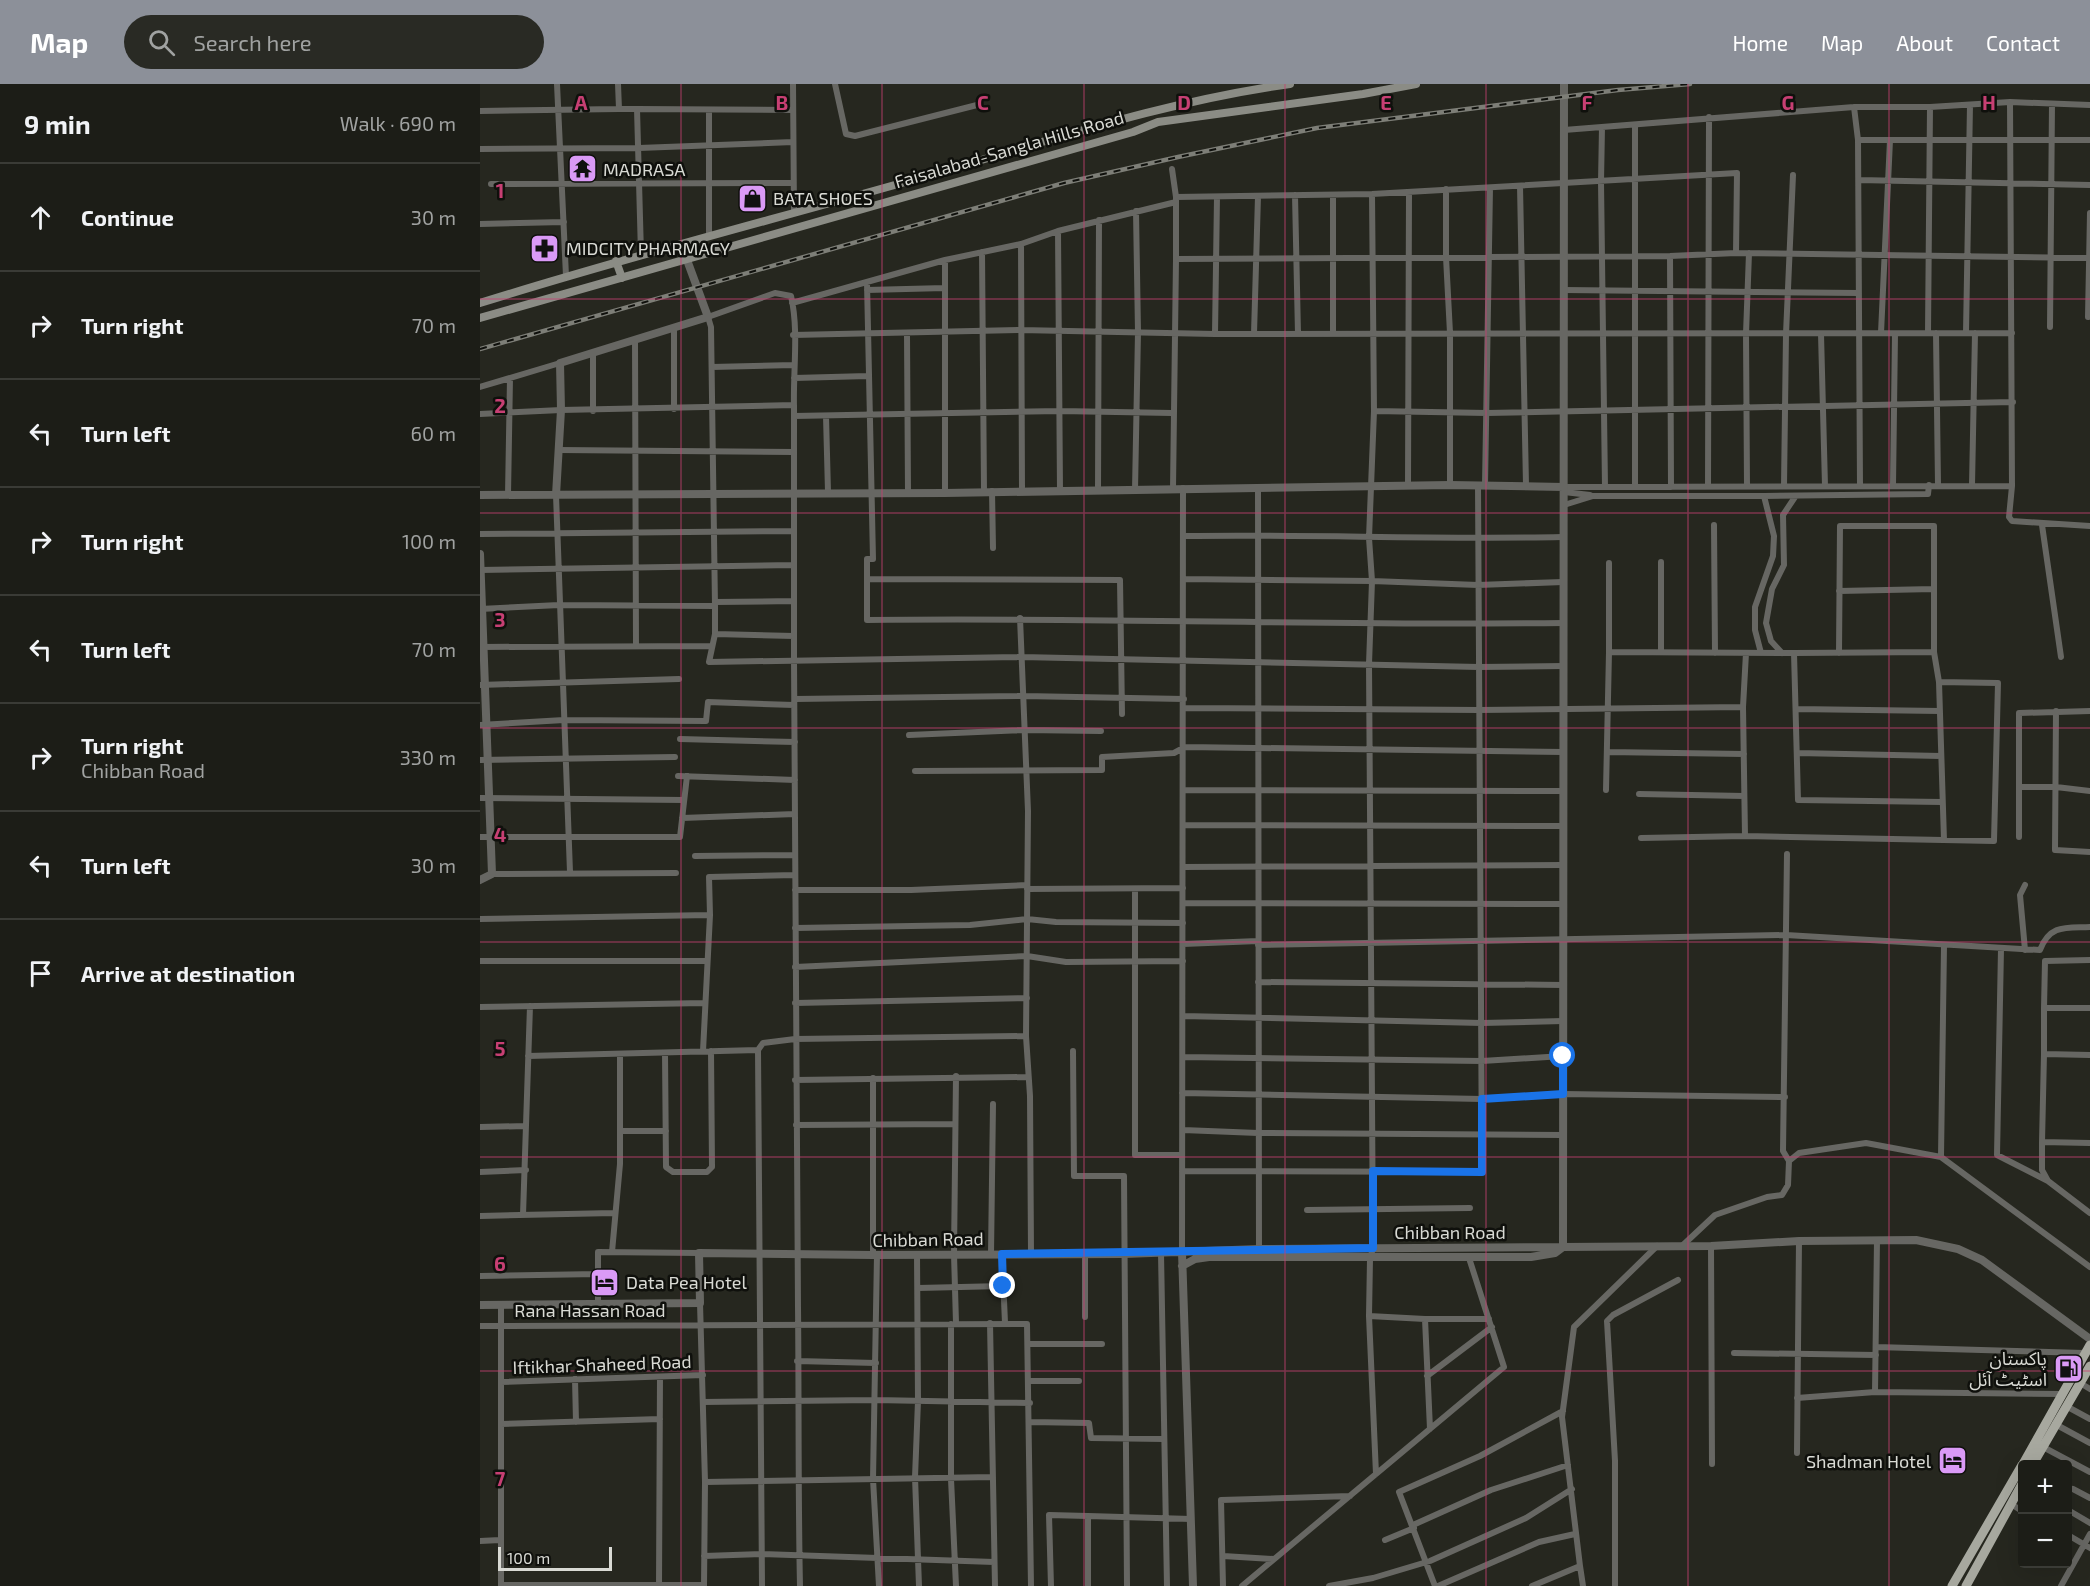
<!DOCTYPE html>
<meta charset="utf-8">
<style>
body{margin:0;font-family:"Exo 2","Noto Sans Arabic",sans-serif;background:#292a24;color:#f1f3f6}
.controls{position:absolute;right:18px;bottom:18px;display:grid;overflow:hidden;border-radius:6px;box-shadow:0 6px 24px #0002}
.controls button{width:54px;height:54px;display:grid;place-items:center;padding:0;border:0;border-bottom:2px solid #3a3b36;background:#1c1d17;color:#f1f3f6;font:30px sans-serif}
.scale{position:absolute;left:18px;bottom:15px;width:114px;box-sizing:border-box;padding-left:6px;border:3px solid #d9dad4;border-top:0;font-size:16px;line-height:21px;white-space:nowrap;color:#d9dad4;-webkit-text-stroke:4px #0f100c;paint-order:stroke}
.stop{position:absolute;width:18px;height:18px;margin:-14px;border:4px solid #1a73e8;border-radius:50%;background:#fff}
.stop.end{background:#1a73e8;border-color:#fff;box-shadow:0 2px 6px #0008}
.list{margin:0;padding:0;list-style:none}
h2{display:flex;justify-content:space-between;align-items:center;height:78px;margin:0;padding:0 24px;font-size:26px}
h2 small{font-size:20px;font-weight:400;color:#a0a2a1}
.list li{display:grid;grid-template-columns:39px 1fr auto;gap:18px;align-items:center;box-sizing:border-box;height:108px;padding:0 24px;border-top:2px solid #3a3b36}
.list b{display:block;font-size:22px;white-space:nowrap}
.list p{margin:0;font-size:20px;white-space:nowrap;color:#a0a2a1}
.list em{font-size:20px;font-style:normal;color:#a0a2a1}
.icon{flex:none;width:33px;height:33px;fill:none;stroke:currentColor;stroke-width:2;stroke-linecap:round;stroke-linejoin:round}
.map{position:relative;flex:none;width:1610px;height:1502px;overflow:hidden}
header{display:flex;align-items:center;gap:36px;box-sizing:border-box;height:84px;padding:0 30px;background:#8c9099;color:#fff}
header strong{font-size:28px}
nav{display:flex;gap:33px;margin-inline-start:auto;font-size:21px}
.search{width:420px;height:54px;background:#292a24;display:flex;align-items:center;gap:15px;box-sizing:border-box;padding:0 21px;border-radius:33px;color:#a0a2a1;font-size:22px}
main{display:flex}
aside{flex:1;background:#1c1d17}
.map>svg:first-child{display:block}
.lines{fill:none;stroke-linecap:round;stroke-linejoin:round}
.minor{stroke:#676763;stroke-width:6}
.tertiary{stroke:#676763;stroke-width:8}
.secondary{stroke:#8b8c85;stroke-width:8}
.primary{stroke:#a7a89f;stroke-width:9}
.rail-casing{stroke:#7d7e77;stroke-width:4.5}
.rail{stroke:#0f100c;stroke-width:2;stroke-dasharray:7;stroke-linecap:butt}
.route{stroke:#1a73e8;stroke-width:8}
.grid{fill:none;stroke:#c73f73;stroke-width:1.5;stroke-opacity:0.55}
.labels{text-anchor:middle;dominant-baseline:central;stroke-width:5;stroke-linejoin:round;paint-order:stroke}
.street-label{font-size:18px;fill:#d9dad4;stroke:#0f100c}
.poi-label{font-size:18px;fill:#d9dad4;stroke:#0f100c;text-anchor:start}
.grid-label{font-size:20px;text-anchor:middle;font-weight:bold;fill:#c73f73;stroke:#0f100c;stroke-width:5;stroke-linejoin:round;paint-order:stroke}
</style>
<header>
<strong>Map</strong>
<div class="search"><svg class="icon" aria-label="search" viewBox="0 0 24 24"><circle cx="10" cy="10" r="6"/><path d="M15 15l6 6"/></svg>Search here</div>
<nav><a>Home</a><a>Map</a><a>About</a><a>Contact</a></nav>
</header>
<main>
<aside>
<h2>9 min<small>Walk · 690 m</small></h2>
<ul class="list">
<li><svg class="icon" aria-label="ahead" viewBox="0 0 24 24"><path d="M12 20V5M6 11l6-6 6 6"/></svg><div><b>Continue</b></div><em>30 m</em></li>
<li><svg class="icon" aria-label="right" viewBox="0 0 24 24"><path d="M7 20v-9h11M14 6l5 5-5 5"/></svg><div><b>Turn right</b></div><em>70 m</em></li>
<li><svg class="icon" aria-label="left" viewBox="0 0 24 24"><path d="M17 20v-9H6M10 6l-5 5 5 5"/></svg><div><b>Turn left</b></div><em>60 m</em></li>
<li><svg class="icon" aria-label="right" viewBox="0 0 24 24"><path d="M7 20v-9h11M14 6l5 5-5 5"/></svg><div><b>Turn right</b></div><em>100 m</em></li>
<li><svg class="icon" aria-label="left" viewBox="0 0 24 24"><path d="M17 20v-9H6M10 6l-5 5 5 5"/></svg><div><b>Turn left</b></div><em>70 m</em></li>
<li><svg class="icon" aria-label="right" viewBox="0 0 24 24"><path d="M7 20v-9h11M14 6l5 5-5 5"/></svg><div><b>Turn right</b><p>Chibban Road</p></div><em>330 m</em></li>
<li><svg class="icon" aria-label="left" viewBox="0 0 24 24"><path d="M17 20v-9H6M10 6l-5 5 5 5"/></svg><div><b>Turn left</b></div><em>30 m</em></li>
<li><svg class="icon" aria-label="arrive" viewBox="0 0 24 24"><path d="M6 21V4h12l-3 4 3 4H6"/></svg><div><b>Arrive at destination</b></div></li>
</ul>
</aside>
<div class="map">
<svg width="1610" height="1502" viewBox="0 0 1610 1502">
<rect width="100%" height="100%" fill="#26271f"/>
<g class="lines">
<path class="minor" d="M77 0 86 192
M138 0 139 25H157L161 170
M313 0 314 128
M355 0 366 50 375 52 497 21
M1374 23 1378 56
M157 25 313 26
M229 26V153
M0 27 139 25
M1155 41V403
M1122 43 1121 98 1125 403
M1084 46 1374 23H1450L1530 18 1610 21
M0 65 159 64 313 58
M692 85 696 113V175L693 405
M1379 96 1610 101
M11 100 313 99
M1040 102 1046 401
M966 105V173L970 249V401
M892 110 894 327 889 454 892 497 889 580 893 1164 890 1175 889 1232 896 1390
M815 111 818 250
M696 113 892 110 1257 89 1256 169
M0 140 84 138
M578 147 580 406
M541 160 542 406
M502 168 504 407
M1190 172 1191 403
M696 175 1190 172 1256 169 1610 174
M465 176V409
M387 199 393 475H387V536C619 533 851 542 1084 539
M387 206 465 204
M1084 206 1379 209
M312 219 465 176 541 160 578 147 696 118
M1608 233 1610 129
M1570 243 1572 20
M1401 249 1410 56
M1448 249 1450 23
M1456 249 1458 401
M1486 249 1490 21
M427 250 428 409
M735 250 737 113
M774 250 778 112
M853 250V111
M1341 250 1345 402
M313 251 540 246 735 250 1532 249
M155 256 156 562
M113 269V327
M232 283 314 281
M314 294 388 292
M0 303 80 279
M194 325V244
M894 327 1007 329 1533 318
M0 330 81 326 314 321
M314 332 580 327 692 329
M346 332 348 408
M79 366 314 368
M1005 401 1010 104
M1380 401 1378 56H1610
M1413 401 1415 250
M1492 401 1495 249
M928 402 929 108
M1228 402 1229 33
M1267 402 1266 250 1269 169
M1304 402 1306 250 1313 91
M1532 402 1529 433 1532 437 1610 442
M778 403 779 1165
M1084 403 1532 402 1530 18
M618 406 619 136
M655 406 658 248 656 127
M512 407 513 464
M1084 408 1110 411
M28 411 30 294
M76 411 90 788
M1284 412 1448 410 1449 401
M1084 421 1113 412H1284L1294 452 1293 472 1275 523V546L1281 569
M1234 441 1235 569
M1562 441 1581 573
M0 450 314 447
M705 452C831 450 956 456 1082 453
M1129 479V568L1314 569
M0 486 314 481
M387 495 640 496 642 630
M703 495 892 497 998 501 1083 498
M1359 507 1454 505
M235 518 314 517
M0 525 79 521 235 522
M540 534 548 727 546 952 550 1012 551 1169
M235 550 314 552
M1 563 232 562
M1181 568V478
M1302 569 1291 557 1286 539 1292 505 1304 481 1303 431 1315 413
M1359 569 1360 442H1454V568
M1459 598 1454 568 1314 569 1318 716 1462 718
M0 601 199 595
M315 615 543 612 704 615
M1263 623 1266 569
M704 624 999 626 1263 623 1265 752 1514 757 1518 599 1459 598 1464 756
M1316 625 1460 627
M1576 627 1575 766 1610 768
M0 641 84 636 226 637 228 618 314 621
M429 651 544 646 621 647
M200 655 315 658
M1127 668 1264 670
M1317 669 1461 672
M0 676 195 673
M435 687 622 686V673L694 669 705 663 1083 668
M198 692 315 696
M1540 703H1576L1610 707
M704 706 1083 707
M1126 706 1129 568
M1159 710 1264 712
M0 714 204 716
M202 734 315 730
M703 741 1083 742
M0 753H200L207 692
M1539 753V629L1610 627
M1161 754 1265 752
M215 772 315 771
M703 783 1083 781
M12 790 196 789
M1545 801 1540 811 1545 866
M547 805 703 804
M655 805V1071H702
M315 806H431L547 801
M703 819 1083 820
M0 835 230 831
M315 844 490 841 547 835 576 838 703 839
M703 860 778 857
M778 861 1306 851 1560 866C1570 840 1586 844 1610 843
M1464 862 1461 1073 1610 1183
M1521 865 1517 1071 1568 1097
M0 877H227
M315 883 547 872 586 878 703 877
M778 898 1083 901
M315 919 547 914
M0 923 225 919
M1564 924 1565 877 1610 876
M703 932 1002 939 1083 937
M223 967 230 831 229 793 315 791
M593 967 594 1092H644L647 1502
M185 969 186 1083 193 1088H227L232 1083 231 967
M1564 970V924H1610
M1610 971 1564 970 1562 1058 1610 1059
M48 972 278 966
M703 973 1002 977 1083 972
M476 992 474 1170 476 1239
M315 996 547 993
M702 1009 1002 1015 1083 1010 1305 1013
M316 1041 475 1040
M0 1043 46 1042
M703 1046 778 1049 1083 1051
M141 1047H186
M1562 1058V1086L1568 1097 1610 1129
M1309 1077 1319 1069 1386 1059 1461 1073
M702 1087 1002 1088 998 401
M0 1088 46 1086
M827 1126 990 1124
M43 1131 50 922
M0 1132 134 1129
M1203 1161 1235 1131 1287 1113 1302 1111 1308 1101 1309 1077 1303 1067 1307 770
M1231 1162 1232 1380
M132 1168 140 1080V970
M702 1168 703 404
M681 1169 687 1502
M437 1170 438 1317 435 1393 439 1502
M511 1170 513 1020
M522 1170 525 1239
M393 1171V994
M397 1171 393 1395 399 1502
M0 1192 118 1190
M438 1204 523 1202
M220 1219 225 1398 224 1502
M118 1220V1168L219 1169
M889 1232 945 1235
M605 1233V1169
M510 1239 515 1502
M471 1240V1395L476 1502
M0 1242 547 1240 551 1502
M548 1260H622
M1396 1263 1604 1269
M1254 1269 1396 1271
M317 1277 396 1279
M947 1292 1012 1243
M95 1295 96 1338
M550 1297H599
M21 1298 223 1291
M1600 1299 1610 1305
M1395 1308 1397 1156
M1317 1314 1395 1308 1582 1310
M223 1318 395 1316 550 1319
M1586 1322 1610 1335
M550 1338 609 1339 611 1354 684 1355
M21 1340 180 1335
M1575 1340 1610 1359
M950 1345 945 1235H1009
M1563 1363 1610 1388
M1317 1369 1319 1157
M225 1398 513 1393
M1593 1405 1610 1414
M1531 1420 1542 1427
M1588 1426 1610 1439
M608 1432 711 1435
M933 1441 1011 1406 1088 1381
M1588 1451 1610 1464
M905 1456 934 1444
M0 1457 20 1456
M224 1472 282 1470 514 1478
M743 1472 794 1475
M1100 1482 1082 1333 1094 1243 1177 1162
M21 1501H224
M21 1502V1221
M179 1502 180 1293
M282 1502 278 966 283 959 315 955 546 952
M320 1502C318 1409 319 1316 318 1223 316 1007 315 791 314 575 314 490 314 406 314 322 313 287 319 246 311 212L295 209 228 233 231 243 235 522V550L229 578 541 573 999 583 1084 582
M571 1502 569 1431 608 1432V1502
M743 1502 741 1416 870 1412
M762 1502 1024 1283 989 1174
M849 1502 893 1494 950 1477 1046 1434 1092 1405
M955 1502 919 1408 1000 1372 1083 1327
M958 1502 1059 1458 1095 1450
M1052 1502 1100 1482 1103 1502
M1135 1502V1377L1127 1237 1133 1231 1198 1196
M1581 1502 1610 1450"/>
<path class="tertiary" d="M0 411 465 409 970 401 1084 403
M76 411 81 326 80 279 228 233 207 176
M0 470 12 790 0 796
M1083 1163 1084 0
M702 1168 713 1502
M702 1182 715 1175 729 1173H1051L1075 1169 1083 1163
M0 1221 220 1219 219 1169 393 1171 644 1170 779 1165 1231 1162 1319 1157 1436 1156 1478 1165 1502 1176 1610 1255"/>
<path class="secondary" d="M136 177 142 194
M0 219C149 172 300 134 450 91 569 57 686 17 810 0
M0 234 653 48 678 38 883 10 936 0"/>
<path class="primary" d="M1543 1380 1610 1261
M1553 1380 1610 1282
M1472 1502 1542 1381
M1486 1502 1542 1400"/>
<defs>
<path id="rail" d="M0 265 584 99 698 73 837 44 1138 6 1210 0"/>
</defs>
<use href="#rail" class="rail-casing"/>
<use href="#rail" class="rail"/>
</g>
<g class="lines">
<path class="route" d="M523 1202 522 1170 893 1164V1087L1002 1088V1015L1083 1010V972"/>
</g>
<path class="grid" d="M201 0V1502M402 0V1502M604 0V1502M805 0V1502M1006 0V1502M1208 0V1502M1409 0V1502M0 215H1610M0 429H1610M0 644H1610M0 858H1610M0 1073H1610M0 1287H1610"/>
<defs>
<symbol id="temple-square" viewBox="-11 -11 22 22"><rect x="-9" y="-9" width="18" height="18" rx="4" fill="#da9af6" stroke="#0f100c"/><path d="M0-6L5-2H3V0L6.5 2.5H4V6H1.5V3h-3V6H-4V2.5H-6.5L-3 0V-2H-5Z" fill="#111"/></symbol>
<symbol id="shop-square" viewBox="-11 -11 22 22"><rect x="-9" y="-9" width="18" height="18" rx="4" fill="#da9af6" stroke="#0f100c"/><path d="M-5-2.5h2.3a2.7 3.5 0 0 1 5.4 0H5L5.5 6h-11ZM-1.5-2.5h3a1.5 2.3 0 0 0-3 0Z" fill="#111"/></symbol>
<symbol id="pharmacy-square" viewBox="-11 -11 22 22"><rect x="-9" y="-9" width="18" height="18" rx="4" fill="#da9af6" stroke="#0f100c"/><path d="M-2-6h4v4h4v4h-4v4h-4v-4h-4v-4h4Z" fill="#111"/></symbol>
<symbol id="hotel-square" viewBox="-11 -11 22 22"><rect x="-9" y="-9" width="18" height="18" rx="4" fill="#da9af6" stroke="#0f100c"/><path d="M-6-4.5h1.5V1H6V5H4.5V3h-9V5H-6ZM-4 0a1.8 1.8 0 1 1 3.6 0ZM.5 0V-2.5h3Q6-2.5 6 0Z" fill="#111"/></symbol>
<symbol id="fuel-square" viewBox="-11 -11 22 22"><rect x="-9" y="-9" width="18" height="18" rx="4" fill="#da9af6" stroke="#0f100c"/><path d="M-5.5-6h7V0h2V4h1.3V-2.5L3-4.5l.8-.8L6-3V5H2.5V1h-1V6h-7ZM-4.2-4.7v3.2H.2V-4.7Z" fill="#111"/></symbol>
</defs>
<g fill-rule="evenodd">
<use href="#temple-square" x="86" y="68" width="33" height="33"/>
<use href="#shop-square" x="256" y="98" width="33" height="33"/>
<use href="#pharmacy-square" x="48" y="148" width="33" height="33"/>
<use href="#hotel-square" x="108" y="1182" width="33" height="33"/>
<use href="#fuel-square" x="1572" y="1268" width="33" height="33"/>
<use href="#hotel-square" x="1456" y="1360" width="33" height="33"/>
</g>
<g class="labels">
<g class="street-label">
<text transform="translate(529 65) rotate(-16)">Faisalabad-Sangla Hills Road</text>
<text x="970" y="1148">Chibban Road</text>
<text transform="translate(448 1155) rotate(-1)">Chibban Road</text>
<text x="110" y="1226">Rana Hassan Road</text>
<text transform="translate(122 1280) rotate(-2)">Iftikhar Shaheed Road</text>
</g>
<g class="poi-label">
<text x="123" y="85">MADRASA</text>
<text x="293" y="114">BATA SHOES</text>
<text x="86" y="164">MIDCITY PHARMACY</text>
<text x="146" y="1198">Data Pea Hotel</text>
<text x="1567" y="1274" text-anchor="end">پاکستان<tspan x="1567" dy="21">اسٹیٹ آئل</tspan></text>
<text x="1451" y="1377" text-anchor="end">Shadman Hotel</text>
</g>
</g>
<g class="grid-label">
<text x="101" y="26">A</text>
<text x="302" y="26">B</text>
<text x="503" y="26">C</text>
<text x="704" y="26">D</text>
<text x="906" y="26">E</text>
<text x="1107" y="26">F</text>
<text x="1308" y="26">G</text>
<text x="1509" y="26">H</text>
<text x="20" y="114">1</text>
<text x="20" y="329">2</text>
<text x="20" y="543">3</text>
<text x="20" y="758">4</text>
<text x="20" y="972">5</text>
<text x="20" y="1187">6</text>
<text x="20" y="1402">7</text>
</g>
</svg>
<div class="controls">
<button>+</button>
<button>−</button>
</div>
<div class="scale">100 m</div>
<div class="stop" style="left:1083px;top:972px"></div>
<div class="stop end" style="left:523px;top:1202px"></div>
</div>
</main>
